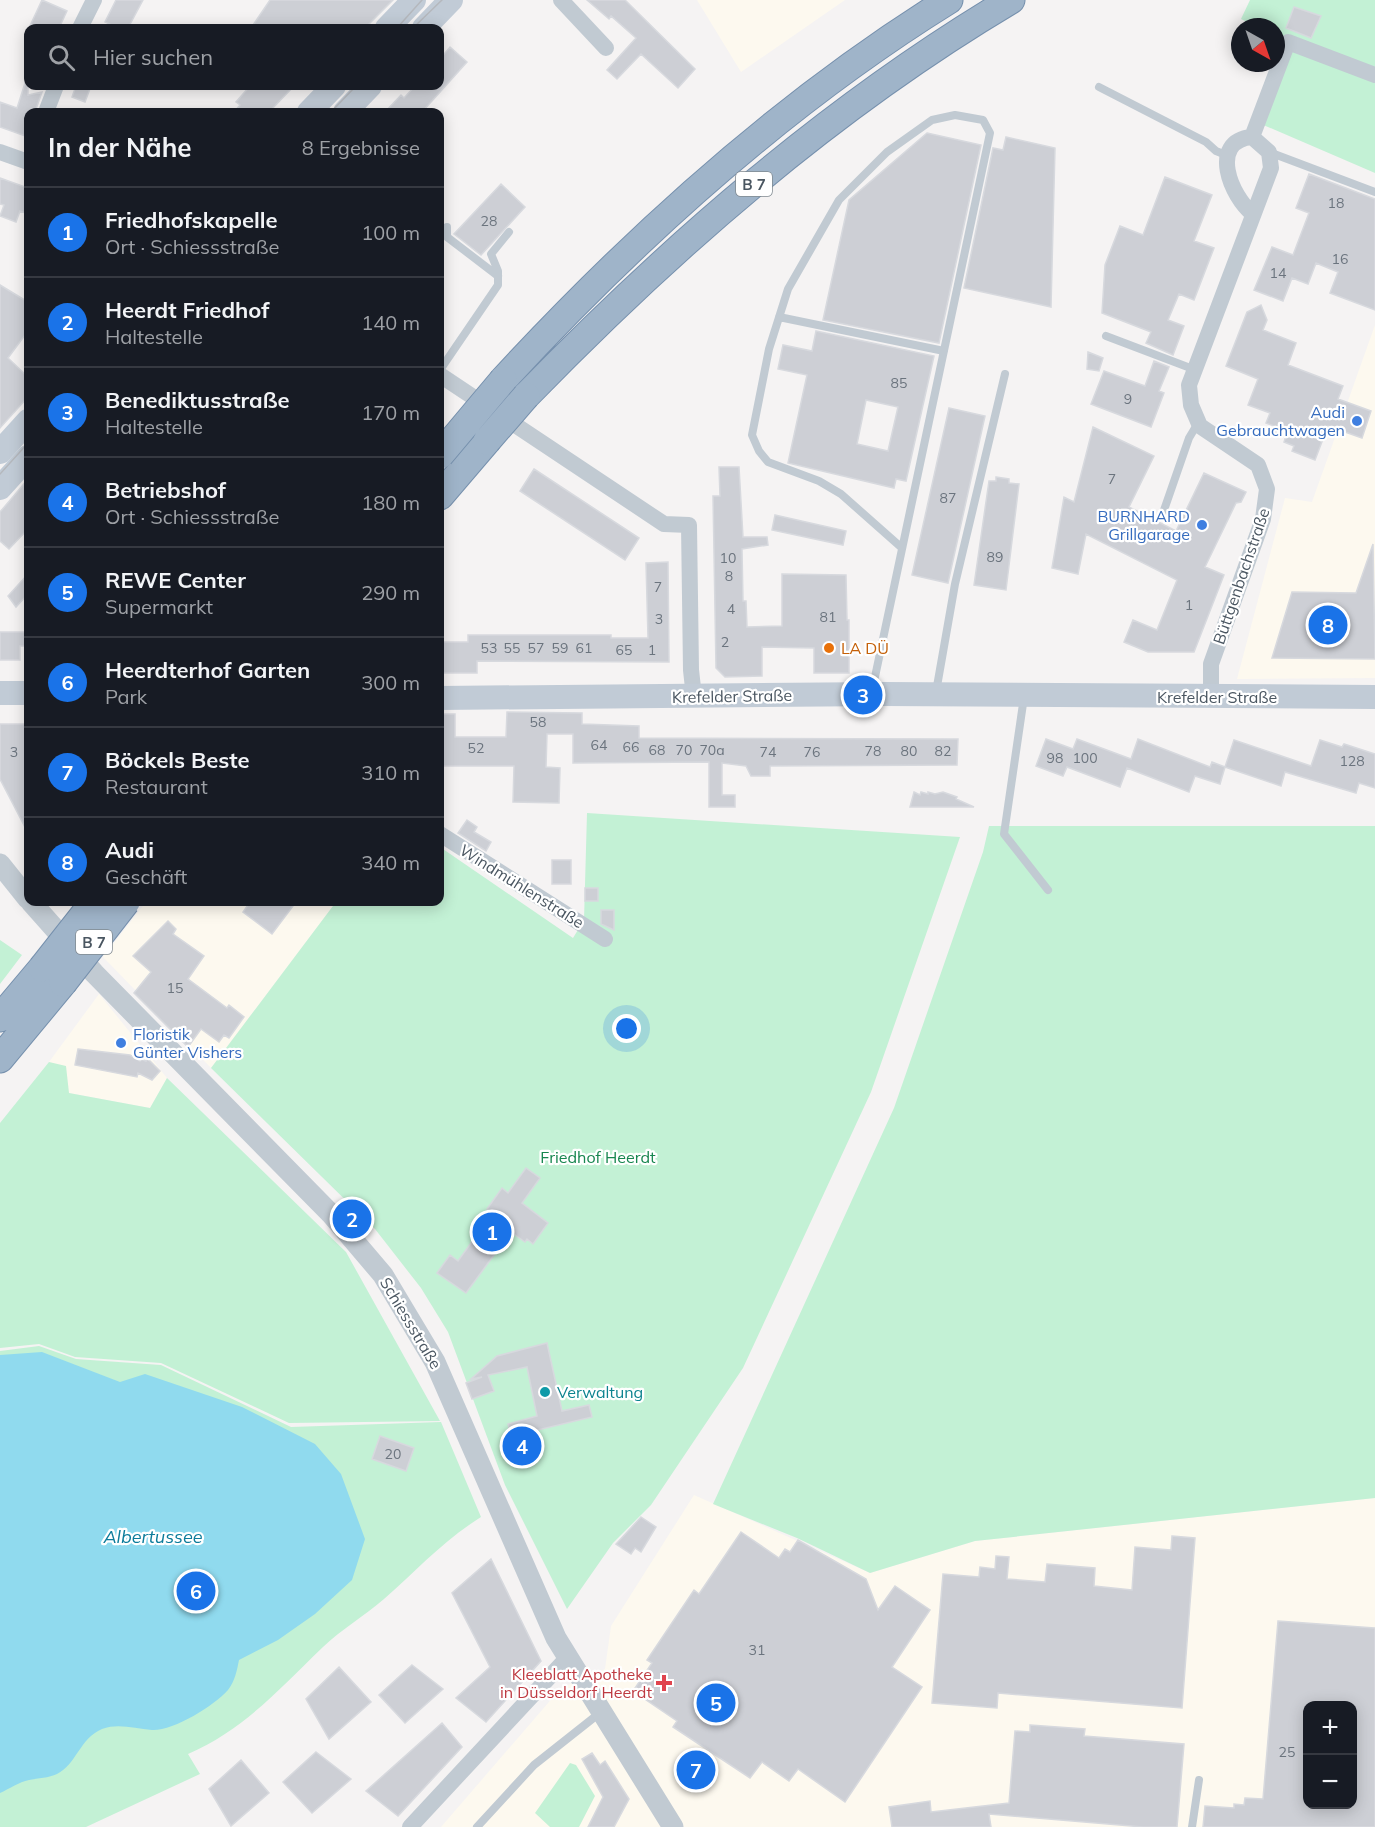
<!DOCTYPE html>
<html lang="de">
<meta charset="utf-8">
<style>
body{margin:0;font-family:Mulish,sans-serif;background:#242831;color:#f1f3f6}
.controls{position:absolute;right:18px;bottom:18px;display:grid;overflow:hidden;border-radius:12px;box-shadow:0 3px 15px #0003}
.controls button{width:54px;height:54px;display:grid;place-items:center;padding:0;border:0;border-bottom:2px solid #363941;background:#171b24;color:#f1f3f6;font:30px sans-serif}
.compass{position:absolute;left:1231px;top:18px;width:54px;height:54px;border-radius:50%;background:#171b24;box-shadow:0 3px 15px #0003;rotate:140deg}
.you{position:absolute;left:627px;top:1029px;width:21px;height:21px;margin:-15px;border:4px solid #fff;border-radius:50%;background:#1a73e8;box-shadow:0 0 0 9px #1a73e833}
.badge{display:grid;place-items:center;width:39px;height:39px;border-radius:50%;background:#1a73e8;color:#fff;font-size:20px;font-weight:700}
.pin{position:absolute;translate:-50% -50%;border:3px solid #fff;box-shadow:0 2px 6px #0006}
.list{margin:0;padding:0;list-style:none}
h2{display:flex;justify-content:space-between;align-items:center;height:78px;margin:0;padding:0 24px;font-size:26px}
h2 small{font-size:20px;font-weight:400;color:#9ea1a6}
.list li{display:grid;grid-template-columns:39px 1fr auto;gap:18px;align-items:center;box-sizing:border-box;height:90px;padding:0 24px;border-top:2px solid #363941}
.list b{display:block;font-size:22px;white-space:nowrap}
.list p{margin:0;font-size:20px;white-space:nowrap;color:#9ea1a6}
.list em{font-size:20px;font-style:normal;color:#9ea1a6}
.icon{flex:none;width:33px;height:33px;fill:none;stroke:currentColor;stroke-width:2;stroke-linecap:round;stroke-linejoin:round}
.map{position:relative;flex:none;width:1375px;height:1827px;overflow:hidden}
.search{position:absolute;background:#171b24;box-shadow:0 3px 15px #0003;left:24px;top:24px;width:420px;height:66px;display:flex;align-items:center;gap:15px;box-sizing:border-box;padding:0 21px;border-radius:12px;color:#9ea1a6;font-size:22px}
.panel{position:absolute;background:#171b24;box-shadow:0 3px 15px #0003;left:24px;top:108px;width:420px;height:798px;border-radius:12px}
.map>svg:first-child{display:block}
.commercial{fill:#fdf9ef;fill-rule:evenodd}
.green{fill:#c3f1d5}
.water{fill:#90daee}
.building{fill:#cdcfd5;stroke:#d7d9de;stroke-width:1.5;fill-rule:evenodd}
.lines{fill:none;stroke-linecap:round;stroke-linejoin:round}
.trunk-casing{stroke:#7690ad;stroke-width:29}
.service{stroke:#c1cad2;stroke-width:8}
.minor{stroke:#c1cad2;stroke-width:16}
.tertiary{stroke:#c1cad2;stroke-width:21}
.secondary{stroke:#c1cbd6;stroke-width:24}
.trunk{stroke:#9fb4c9;stroke-width:27}
.tram{stroke:#b5b8bd;stroke-width:1.5}
.trunk-bridge-casing{stroke:#7690ad;stroke-width:29;stroke-linecap:butt}
.trunk-bridge{stroke:#9fb4c9;stroke-width:27}
.shop-dot{fill:#3f7fe0;stroke:#fff;stroke-width:2}
.food-dot{fill:#e8710a;stroke:#fff;stroke-width:2}
.culture-dot{fill:#0f9aa8;stroke:#fff;stroke-width:2}
.health-dot{fill:#e0444e;stroke:#fff;stroke-width:2}
.labels{text-anchor:middle;dominant-baseline:central;stroke-width:4.5;stroke-linejoin:round;paint-order:stroke}
.number-label{font-size:14px;fill:#6b747e}
.shield{fill:#fff;stroke:#808990;stroke-width:1.5}
.shield-label{font-size:15px;font-weight:bold;fill:#4a5661}
.shop-label{font-size:16px;fill:#366cbe;stroke:#fff;text-anchor:end}
.street-label{font-size:16px;fill:#4a5661;stroke:#fff}
.food-label{font-size:16px;fill:#c56008;stroke:#fff;text-anchor:start}
.park-label{font-size:16px;fill:#17864f;stroke:#fff}
.culture-label{font-size:16px;fill:#0d838f;stroke:#fff;text-anchor:start}
.health-label{font-size:16px;fill:#be3a42;stroke:#fff;text-anchor:end}
.water-label{font-size:18px;font-style:italic;fill:#0c7c9b;stroke:#fff}
</style>
<div class="map">
<svg width="1375" height="1827" viewBox="0 0 1375 1827">
<rect width="100%" height="100%" fill="#f5f3f3"/>
<path class="commercial" d="M697 0H845L741 72Z
M1375 325V678L1237 679 1285 498 1312 502Z
M146 902H336L211 1068 103 957Z
M99 994 167 1078 150 1108 69 1093 49 1062Z
M694 1495 870 1573 975 1541 1375 1498V1827H441L561 1688 605 1669 611 1626ZM1308 1706H1352V1804H1308Z"/>
<path class="green" d="M1250 0H1375V173L1261 124 1288 42 1276 36V27H1257L1241 19Z
M587 813 960 837 871 1092 743 1368 651 1505 613 1543 567 1609 505 1485 448 1332 421 1288 375 1229 211 1068 336 902H440V847L573 938 584 920Z
M989 826H1375V1498L975 1541 870 1573 797 1538 713 1504 894 1108 983 852Z
M0 940 22 955 0 984Z
M49 1062 66 1066 69 1093 150 1108 167 1078 346 1252 440 1421 289 1423 161 1363 75 1357 39 1344 0 1348V1123Z
M39 1346 76 1359 161 1365 291 1427 441 1422 481 1517C443 1541 417 1570 384 1599 364 1616 342 1629 323 1647 278 1690 245 1729 188 1754L200 1774 86 1827H0V1351Z
M570 1763 576 1765 595 1796 579 1827H550L535 1813Z"/>
<path class="water" d="M42 1352 120 1382 145 1374 242 1407 315 1444 341 1474 365 1539 352 1580 315 1614 278 1640 239 1660C237 1670 235 1681 228 1690 214 1706 173 1731 152 1730 135 1729 119 1723 102 1729 80 1738 76 1765 57 1774 49 1778 38 1778 29 1780 19 1782 9 1789 0 1793V1355Z"/>
<path class="building" d="M42 0 67 11 59 28H29Z
M116 0H143L128 28H118L105 22Z
M270 0H393L365 28H251Z
M587 0H625L695 69 678 88 641 54 617 79 607 70 636 38 611 16 609 19Z
M1294 7 1321 16 1311 38 1286 28Z
M450 47 467 62 422 112H385L401 95 404 98 415 86H440V59Z
M26 80H28V95L42 92 35 112H28V137L0 127V102L17 108Z
M76 86H91L85 102 72 97Z
M250 86H294L269 112H234L240 105 236 102Z
M927 133 981 145 939 343 823 320 849 200Z
M1006 137 1055 148 1051 307 964 288 993 148 1003 150Z
M1309 174 1375 199V310L1330 293 1338 272 1316 263 1308 284 1292 278 1283 301 1254 290 1272 247 1293 255 1309 213 1296 208Z
M1165 177 1212 195 1194 241 1214 248 1194 300 1179 294 1168 320 1184 326 1173 355 1146 343 1151 332 1102 313 1105 265 1120 226 1143 235Z
M0 178 28 188V214L20 211 16 222 0 216 4 205 0 204Z
M501 184 525 207 481 255 454 234Z
M0 285 28 302V331L8 358 28 377V397L0 428Z
M1261 305 1267 320 1263 330 1296 343 1288 365 1343 386 1338 399 1371 411 1362 438 1328 426 1315 460 1292 451 1294 446 1284 442 1286 436 1275 432 1277 427 1266 423 1270 413 1248 405 1258 379 1226 366 1247 312Z
M816 331 934 356 906 481 896 479 894 488 788 463 807 375 778 369 783 345 812 351ZM866 400 898 407 888 451 857 444Z
M1088 352 1103 358 1099 371 1087 369Z
M1154 361 1169 367 1159 391 1164 393 1151 427 1091 404 1104 371 1145 386Z
M949 408 985 416 948 583 912 575Z
M1093 427 1154 456 1129 507 1176 531 1204 473 1246 492 1241 502 1236 503 1205 567 1224 575 1194 652H1148L1124 642 1133 620 1157 630 1177 580 1086 534 1078 574 1052 568 1064 497 1074 502Z
M719 467H739L743 537H767L768 545 742 549 743 601H746L747 627 782 626V574L846 575 847 620H849V673H814V648L762 647V676L725 677 716 668 713 496H720Z
M534 469 639 538 625 560 520 491Z
M996 477 1009 479V483L1019 484 1006 590 974 585 989 481H996Z
M28 479V529L9 549 0 541V512Z
M775 515 846 531 843 545 772 530Z
M1373 544 1375 659 1272 658 1292 592 1356 593Z
M668 562 669 662 477 661V673H440V642H468V635H611V638H648L646 563Z
M28 574V594L16 607 8 596Z
M0 632H28V646H20V660H0Z
M507 712 582 713V724L639 726V738L958 739 957 765 770 766V776H751L746 766 722 763V795H735V807H709V762L573 763V734H547L546 767 560 768 559 803 513 802 514 766H440V714H455V737H506Z
M0 724H28V833L0 779Z
M1046 739 1073 749 1077 739 1131 759 1138 739 1210 767 1212 762 1225 767 1234 740 1311 766 1320 740 1342 747 1344 744 1375 754V788L1359 783 1356 793 1285 772 1281 786 1225 767 1220 784 1195 776 1189 792 1127 768 1120 787 1067 767 1063 776 1036 766Z
M914 792 920 795 921 792 928 794V792L935 794 943 792 957 797 956 799 974 807H910Z
M467 820 477 827 474 832 491 842 486 851 458 833Z
M552 860H571V884H552Z
M585 888H598V901H585Z
M250 902H296L272 934 243 912Z
M601 910H614V930L601 924Z
M168 921 176 929 173 934 204 956 188 979 227 1008 229 1005 244 1017 229 1038 224 1035 219 1042 201 1029 188 1047 134 993 151 972 133 956Z
M78 1049 130 1055 140 1061 141 1059 146 1061 148 1059 160 1071 152 1080 138 1073 137 1077 75 1065Z
M526 1168 540 1178 522 1203 548 1223 533 1244 527 1239 525 1242 511 1232 466 1293 437 1273 450 1255 458 1261 492 1214 487 1209 502 1188 508 1193Z
M547 1343 562 1411 589 1405 592 1417 529 1432 535 1461 517 1465 508 1424 537 1416 527 1367 488 1375 494 1391 472 1399 466 1383 482 1377 471 1379 497 1356Z
M380 1436 414 1448 406 1471 372 1459Z
M641 1517 656 1527 641 1552 635 1548 631 1554 616 1544Z
M741 1532 779 1558 785 1549 790 1552 798 1540 866 1579 878 1610 895 1586 930 1610 892 1667 922 1687 845 1802 798 1769 789 1781 762 1762 750 1778 673 1727 677 1721 633 1691 652 1663 647 1660 694 1590 699 1594Z
M1172 1536 1195 1538 1182 1708 998 1693 997 1708 932 1703 943 1574 979 1577 980 1567 995 1569 996 1556 1009 1557 1007 1579 1045 1582 1047 1564 1095 1568 1094 1586 1132 1590 1135 1547 1171 1550Z
M491 1559 541 1661 486 1722 456 1698 490 1667 452 1593Z
M1278 1621 1375 1628V1827H1203L1205 1806 1234 1808V1804L1244 1805 1245 1798 1263 1799ZM1308 1706H1353V1804H1308Z
M412 1665 443 1689 405 1723 379 1695Z
M339 1667 371 1702 329 1739 306 1699Z
M442 1723 462 1747 398 1816 366 1791Z
M1030 1725 1085 1729 1084 1736 1184 1744 1177 1827H1143L989 1814 991 1827H892L889 1807 930 1801 931 1812 1009 1803 1015 1731 1030 1732Z
M316 1752 351 1779 312 1813 283 1782Z
M592 1753 600 1765 605 1761 629 1799 614 1827H588L603 1797 582 1759Z
M241 1760 269 1793 231 1826 209 1789Z"/>
<g class="lines">
<defs>
<path id="trunk" d="M503 380C635 237 783 103 949 0
M526 396C671 247 831 107 1011 0
M440 496 487 441
M0 1018 42 968
M0 1059 63 983"/>
</defs>
<use href="#trunk" class="trunk-casing"/>
<path class="service" d="M1099 87 1206 142 1216 151 1226 155
M1269 152 1375 192
M447 227V237L498 276
M779 317 944 351
M1106 336 1193 369
M440 370 498 285V271L491 254 509 232
M1163 513 1189 438 1198 423
M872 691 990 133 983 120 955 115 932 120 887 152 839 200 788 289 769 349 752 435 759 451 768 462 819 481 841 494 902 548
M936 692 955 584 1005 374
M1024 697 1004 834 1048 890
M477 1827 534 1765 601 1712
M1192 1827 1199 1780"/>
<path class="minor" d="M561 0 606 48
M80 28 94 0
M46 112 56 86
M1252 137 1288 42 1375 75
M0 152 28 162
M440 375 664 524 689 525 691 670 694 697
M1211 697V664L1263 519 1267 489 1258 465 1200 426 1191 405 1189 385 1271 168 1269 152 1252 137C1208 141 1231 197 1253 214
M440 834 605 939
M410 1827 568 1657"/>
<path class="tertiary" d="M0 864 28 899
M31 902 94 973 332 1215 383 1275 435 1362 556 1638 673 1827"/>
<path class="secondary" d="M387 28 414 0
M424 28 451 0
M309 112 334 86
M345 112 370 86
M0 452 28 421
M0 488 28 457
M0 693H28
M440 698 884 694 1375 697"/>
<use href="#trunk" class="trunk"/>
<path class="tram" d="M397 28 422 0
M413 28 442 0
M331 112 356 86
M0 474 28 443"/>
<defs>
<path id="trunk-bridge" d="M487 441 526 396
M440 455 503 380
M42 968 94 902
M63 983 126 902"/>
</defs>
<use href="#trunk-bridge" class="trunk-bridge-casing"/>
<use href="#trunk-bridge" class="trunk-bridge"/>
</g>
<g class="shop-dot">
<circle cx="1357" cy="421" r="6"/>
<circle cx="1202" cy="525" r="6"/>
<circle cx="121" cy="1043" r="6"/>
</g>
<circle class="food-dot" cx="829" cy="648" r="6"/>
<circle class="culture-dot" cx="545" cy="1392" r="6"/>
<path class="health-dot" d="M661 1674h6v6h6v6h-6v6h-6v-6h-6v-6h6z"/>
<g class="labels">
<g class="number-label">
<text x="1336" y="203">18</text>
<text x="489" y="221">28</text>
<text x="1340" y="259">16</text>
<text x="1278" y="273">14</text>
<text x="899" y="383">85</text>
<text x="1128" y="399">9</text>
<text x="1112" y="479">7</text>
<text x="948" y="498">87</text>
<text x="995" y="557">89</text>
<text x="728" y="558">10</text>
<text x="729" y="576">8</text>
<text x="658" y="587">7</text>
<text x="1189" y="605">1</text>
<text x="731" y="609">4</text>
<text x="828" y="617">81</text>
<text x="659" y="619">3</text>
<text x="725" y="642">2</text>
<text x="489" y="648">53</text>
<text x="512" y="648">55</text>
<text x="536" y="648">57</text>
<text x="560" y="648">59</text>
<text x="584" y="648">61</text>
<text x="624" y="650">65</text>
<text x="652" y="650">1</text>
<text x="538" y="722">58</text>
<text x="599" y="745">64</text>
<text x="631" y="747">66</text>
<text x="476" y="748">52</text>
<text x="657" y="750">68</text>
<text x="684" y="750">70</text>
<text x="712" y="750">70a</text>
<text x="873" y="751">78</text>
<text x="909" y="751">80</text>
<text x="943" y="751">82</text>
<text x="14" y="752">3</text>
<text x="768" y="752">74</text>
<text x="812" y="752">76</text>
<text x="1055" y="758">98</text>
<text x="1085" y="758">100</text>
<text x="1352" y="761">128</text>
<text x="175" y="988">15</text>
<text x="393" y="1454">20</text>
<text x="757" y="1650">31</text>
<text x="1287" y="1752">25</text>
</g>
<g class="shield">
<rect x="736" y="172" width="36" height="24" rx="4.5"/>
<rect x="76" y="930" width="36" height="24" rx="4.5"/>
</g>
<g class="shield-label">
<text x="754" y="184">B 7</text>
<text x="94" y="942">B 7</text>
</g>
<g class="shop-label">
<text x="1345" y="412">Audi<tspan x="1345" dy="18">Gebrauchtwagen</tspan></text>
<text x="1190" y="516">BURNHARD<tspan x="1190" dy="18">Grillgarage</tspan></text>
<text x="133" y="1034" text-anchor="start">Floristik<tspan x="133" dy="18">Günter Vishers</tspan></text>
</g>
<g class="street-label">
<text transform="translate(1241 576) rotate(-71)">Büttgenbachstraße</text>
<text transform="translate(732 696) rotate(-1)">Krefelder Straße</text>
<text x="1217" y="697">Krefelder Straße</text>
<text transform="translate(522 886) rotate(32)">Windmühlenstraße</text>
<text transform="translate(411 1323) rotate(59)">Schiessstraße</text>
</g>
<g class="food-label">
<text x="841" y="648">LA DÜ</text>
</g>
<g class="park-label">
<text x="598" y="1157">Friedhof Heerdt</text>
</g>
<g class="culture-label">
<text x="557" y="1392">Verwaltung</text>
</g>
<g class="health-label">
<text x="652" y="1674">Kleeblatt Apotheke<tspan x="652" dy="18">in Düsseldorf Heerdt</tspan></text>
</g>
<g class="water-label">
<text x="153" y="1536">Albertussee</text>
</g>
</g>
</svg>
<div class="controls">
<button>+</button>
<button>−</button>
</div>
<svg class="compass" viewBox="-18 -18 36 36"><path d="M0-13l5 13h-10z" fill="#e53935"/><path d="M0 13l5-13h-10z" fill="#9ea1a6"/></svg>
<div class="you"></div>
<div class="pin badge" style="left:492px;top:1232px">1</div>
<div class="pin badge" style="left:352px;top:1219px">2</div>
<div class="pin badge" style="left:863px;top:695px">3</div>
<div class="pin badge" style="left:522px;top:1446px">4</div>
<div class="pin badge" style="left:716px;top:1703px">5</div>
<div class="pin badge" style="left:196px;top:1591px">6</div>
<div class="pin badge" style="left:696px;top:1770px">7</div>
<div class="pin badge" style="left:1328px;top:625px">8</div>
<div class="search"><svg class="icon" aria-label="search" viewBox="0 0 24 24"><circle cx="10" cy="10" r="6"/><path d="M15 15l6 6"/></svg>Hier suchen</div>
<section class="panel">
<h2>In der Nähe<small>8 Ergebnisse</small></h2>
<ul class="list">
<li><span class="badge">1</span><div><b>Friedhofskapelle</b><p>Ort · Schiessstraße</p></div><em>100 m</em></li>
<li><span class="badge">2</span><div><b>Heerdt Friedhof</b><p>Haltestelle</p></div><em>140 m</em></li>
<li><span class="badge">3</span><div><b>Benediktusstraße</b><p>Haltestelle</p></div><em>170 m</em></li>
<li><span class="badge">4</span><div><b>Betriebshof</b><p>Ort · Schiessstraße</p></div><em>180 m</em></li>
<li><span class="badge">5</span><div><b>REWE Center</b><p>Supermarkt</p></div><em>290 m</em></li>
<li><span class="badge">6</span><div><b>Heerdterhof Garten</b><p>Park</p></div><em>300 m</em></li>
<li><span class="badge">7</span><div><b>Böckels Beste</b><p>Restaurant</p></div><em>310 m</em></li>
<li><span class="badge">8</span><div><b>Audi</b><p>Geschäft</p></div><em>340 m</em></li>
</ul>
</section>
</div>
